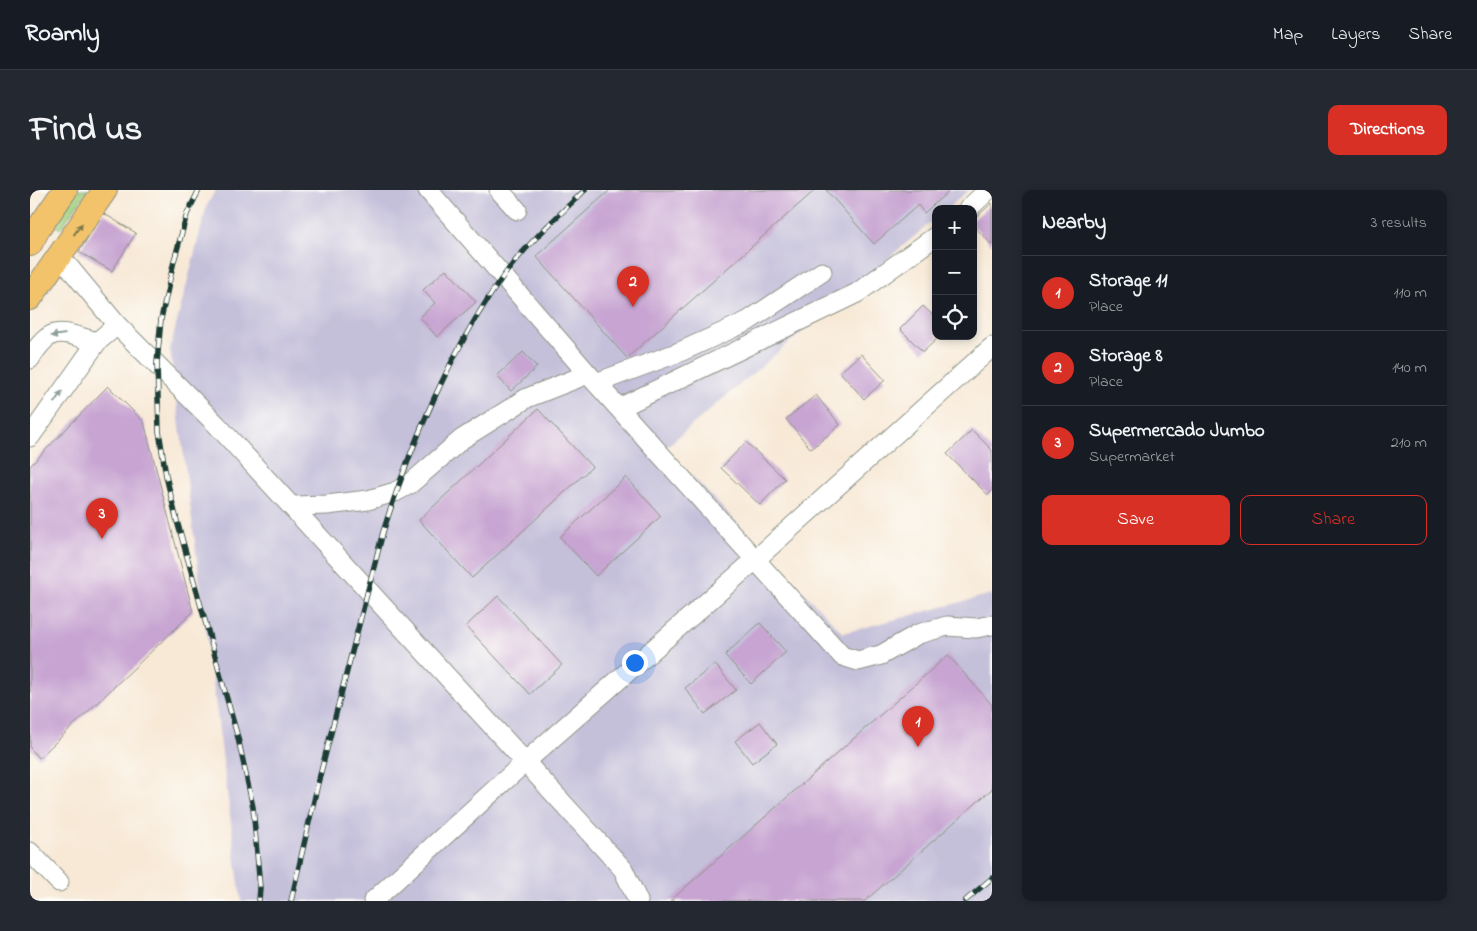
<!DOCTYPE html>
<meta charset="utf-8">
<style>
body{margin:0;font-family:"Indie Flower",sans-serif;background:#242831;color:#f1f3f6}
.controls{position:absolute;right:15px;top:15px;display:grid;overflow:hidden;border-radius:10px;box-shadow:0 2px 8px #0003}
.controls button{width:45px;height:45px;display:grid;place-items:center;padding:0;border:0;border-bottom:1px solid #363941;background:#171b24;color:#f1f3f6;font:25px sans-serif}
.you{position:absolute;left:604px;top:472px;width:18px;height:18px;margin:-12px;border:4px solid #fff;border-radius:50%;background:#1a73e8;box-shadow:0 0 0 8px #1a73e833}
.badge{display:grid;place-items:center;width:32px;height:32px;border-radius:50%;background:#d93025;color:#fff;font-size:16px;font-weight:700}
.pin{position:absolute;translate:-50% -41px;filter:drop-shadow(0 1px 2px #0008)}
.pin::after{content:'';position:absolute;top:26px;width:18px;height:15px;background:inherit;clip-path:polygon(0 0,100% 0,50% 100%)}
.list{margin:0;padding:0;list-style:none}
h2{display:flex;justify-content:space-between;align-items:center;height:65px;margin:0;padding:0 20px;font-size:21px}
h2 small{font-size:16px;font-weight:400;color:#9ea1a6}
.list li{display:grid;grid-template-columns:32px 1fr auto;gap:15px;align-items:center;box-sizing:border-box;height:75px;padding:0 20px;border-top:1px solid #363941}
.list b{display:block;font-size:19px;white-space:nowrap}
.list p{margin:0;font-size:16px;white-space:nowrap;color:#9ea1a6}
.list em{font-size:16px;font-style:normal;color:#9ea1a6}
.actions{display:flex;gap:10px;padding:15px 20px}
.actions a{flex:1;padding:11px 0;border:1px solid #d93025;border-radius:10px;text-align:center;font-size:18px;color:#d93025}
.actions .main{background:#d93025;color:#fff}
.icon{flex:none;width:28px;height:28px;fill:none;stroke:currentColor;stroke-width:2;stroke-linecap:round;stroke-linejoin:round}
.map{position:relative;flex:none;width:962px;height:711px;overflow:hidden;border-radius:10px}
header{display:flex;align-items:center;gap:30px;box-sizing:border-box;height:70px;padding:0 25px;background:#171b24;border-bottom:1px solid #363941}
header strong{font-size:24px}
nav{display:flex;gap:28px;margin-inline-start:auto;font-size:18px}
.intro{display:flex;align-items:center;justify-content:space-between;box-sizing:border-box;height:120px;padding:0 30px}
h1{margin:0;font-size:35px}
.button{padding:12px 22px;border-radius:10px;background:#d93025;color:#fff;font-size:18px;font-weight:700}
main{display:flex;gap:30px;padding:0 30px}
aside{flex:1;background:#171b24;border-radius:10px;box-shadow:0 2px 8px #0003}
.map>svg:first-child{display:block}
.industrial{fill:#c5c0da}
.green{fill:#a3d382;stroke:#61885b}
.building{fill:#c7a4d2}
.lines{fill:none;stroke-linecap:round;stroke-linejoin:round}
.minor-casing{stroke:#8c9386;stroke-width:21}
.major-casing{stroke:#8c9386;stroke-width:26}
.minor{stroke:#fff;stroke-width:19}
.major{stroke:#f2c36a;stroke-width:24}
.rail-casing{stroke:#1f3d34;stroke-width:5.5}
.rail{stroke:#fdfcf7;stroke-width:4;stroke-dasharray:11;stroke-linecap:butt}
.oneway{fill:#7e794c}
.oneway2{fill:#8f9e9a}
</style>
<header>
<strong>Roamly</strong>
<nav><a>Map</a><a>Layers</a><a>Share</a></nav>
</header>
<div class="intro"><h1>Find us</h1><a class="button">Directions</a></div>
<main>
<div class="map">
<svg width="962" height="711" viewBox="0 0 962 711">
<rect width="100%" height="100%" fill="#fdfcf7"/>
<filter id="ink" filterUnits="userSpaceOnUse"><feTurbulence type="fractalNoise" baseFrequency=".02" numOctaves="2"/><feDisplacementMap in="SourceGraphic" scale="10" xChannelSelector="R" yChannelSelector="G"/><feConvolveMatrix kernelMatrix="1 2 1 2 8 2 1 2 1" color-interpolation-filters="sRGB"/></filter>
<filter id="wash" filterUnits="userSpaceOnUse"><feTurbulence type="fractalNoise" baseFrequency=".0096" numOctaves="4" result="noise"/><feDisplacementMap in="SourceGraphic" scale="20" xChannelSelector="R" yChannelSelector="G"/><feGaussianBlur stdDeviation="1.12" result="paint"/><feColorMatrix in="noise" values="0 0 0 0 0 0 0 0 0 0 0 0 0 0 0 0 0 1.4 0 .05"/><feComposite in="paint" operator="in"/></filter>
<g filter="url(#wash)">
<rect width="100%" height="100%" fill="#f8e9d7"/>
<path class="industrial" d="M186 0H939L917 19H906V28L635 258 813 443 962 404V711H211L140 159 177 15Z"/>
<path class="green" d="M30 0H58L30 39 12 25Z"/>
<g id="blocks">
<path class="building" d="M580 0H785L597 168 506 66Z
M796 0H920L894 23 888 15 844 54Z
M962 13V55L943 35V30Z
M73 23 106 43 82 81 49 62Z
M416 79 446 112 407 147 390 127 405 113 393 100Z
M893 116 906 128V146H910L893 162 870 139Z
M493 162 507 177 481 201 467 186Z
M831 164 855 190 834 209 810 182Z
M78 196 114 232 163 422 9 568 0 558V276Z
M786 205 810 235 781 259 756 229Z
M508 219 562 277 442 388 389 330Z
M942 240 962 260V301L958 305 917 264Z
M716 252 755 289 730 315 691 278Z
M596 287 631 326 566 386 530 347Z
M468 406 532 475 500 504 436 436Z
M730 433 756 462 721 494 695 465Z
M918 465 962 515V599L835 711H640Z
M685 474 706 500 675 524 655 498Z
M730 532 747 554 722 573 705 551Z"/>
</g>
</g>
<g filter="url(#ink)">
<use href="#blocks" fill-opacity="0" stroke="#8c9386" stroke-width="1"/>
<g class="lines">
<defs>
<path id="minor" d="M398 0 558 184 812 466 828 471 851 465 888 444 917 436 946 438 962 435
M469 0 487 20
M938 19 958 0
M29 65 87 135 187 235 593 679 608 711
M0 169C22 133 31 142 67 152
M566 193 652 161 718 131 792 82
M589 218 827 103 906 46
M0 247 67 152 87 135
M263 316 297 315 338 310 365 302 380 294 432 249 497 208 558 184
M0 662 29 692
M343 711 495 572 725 370 962 157"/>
<path id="major" d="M0 54 8 39 35 0
M0 108 75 0"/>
</defs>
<use href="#minor" class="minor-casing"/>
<use href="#major" class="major-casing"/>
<use href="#minor" class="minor"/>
<use href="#major" class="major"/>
<defs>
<path id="rail" d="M169 0 157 24 144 71 131 129 127 173 129 241 136 286 147 331 208 548 223 617 230 698 229 711
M261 711 288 593 353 342C380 257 420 161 472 88 495 56 526 28 555 0
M935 711 962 688"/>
</defs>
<use href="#rail" class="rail-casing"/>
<use href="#rail" class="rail"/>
</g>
<defs><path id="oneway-solid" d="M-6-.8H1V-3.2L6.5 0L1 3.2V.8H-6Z" transform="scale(1.25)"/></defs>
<use class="oneway" href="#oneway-solid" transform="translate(48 39) rotate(-54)"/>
<g class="oneway2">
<use href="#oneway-solid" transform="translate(28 145) rotate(173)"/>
<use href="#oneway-solid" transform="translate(28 207) rotate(-55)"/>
</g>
</g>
</svg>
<div class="controls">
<button>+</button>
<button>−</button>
<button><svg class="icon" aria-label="locate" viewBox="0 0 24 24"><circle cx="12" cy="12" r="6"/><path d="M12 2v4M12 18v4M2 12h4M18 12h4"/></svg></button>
</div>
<div class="you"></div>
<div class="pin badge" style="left:888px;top:557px">1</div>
<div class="pin badge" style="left:603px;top:117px">2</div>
<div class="pin badge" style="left:72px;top:349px">3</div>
</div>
<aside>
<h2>Nearby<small>3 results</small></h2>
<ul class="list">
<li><span class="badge">1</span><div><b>Storage 11</b><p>Place</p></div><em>110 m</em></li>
<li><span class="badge">2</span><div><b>Storage 8</b><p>Place</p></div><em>140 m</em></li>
<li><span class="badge">3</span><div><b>Supermercado Jumbo</b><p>Supermarket</p></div><em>210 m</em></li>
</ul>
<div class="actions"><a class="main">Save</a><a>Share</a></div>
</aside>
</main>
